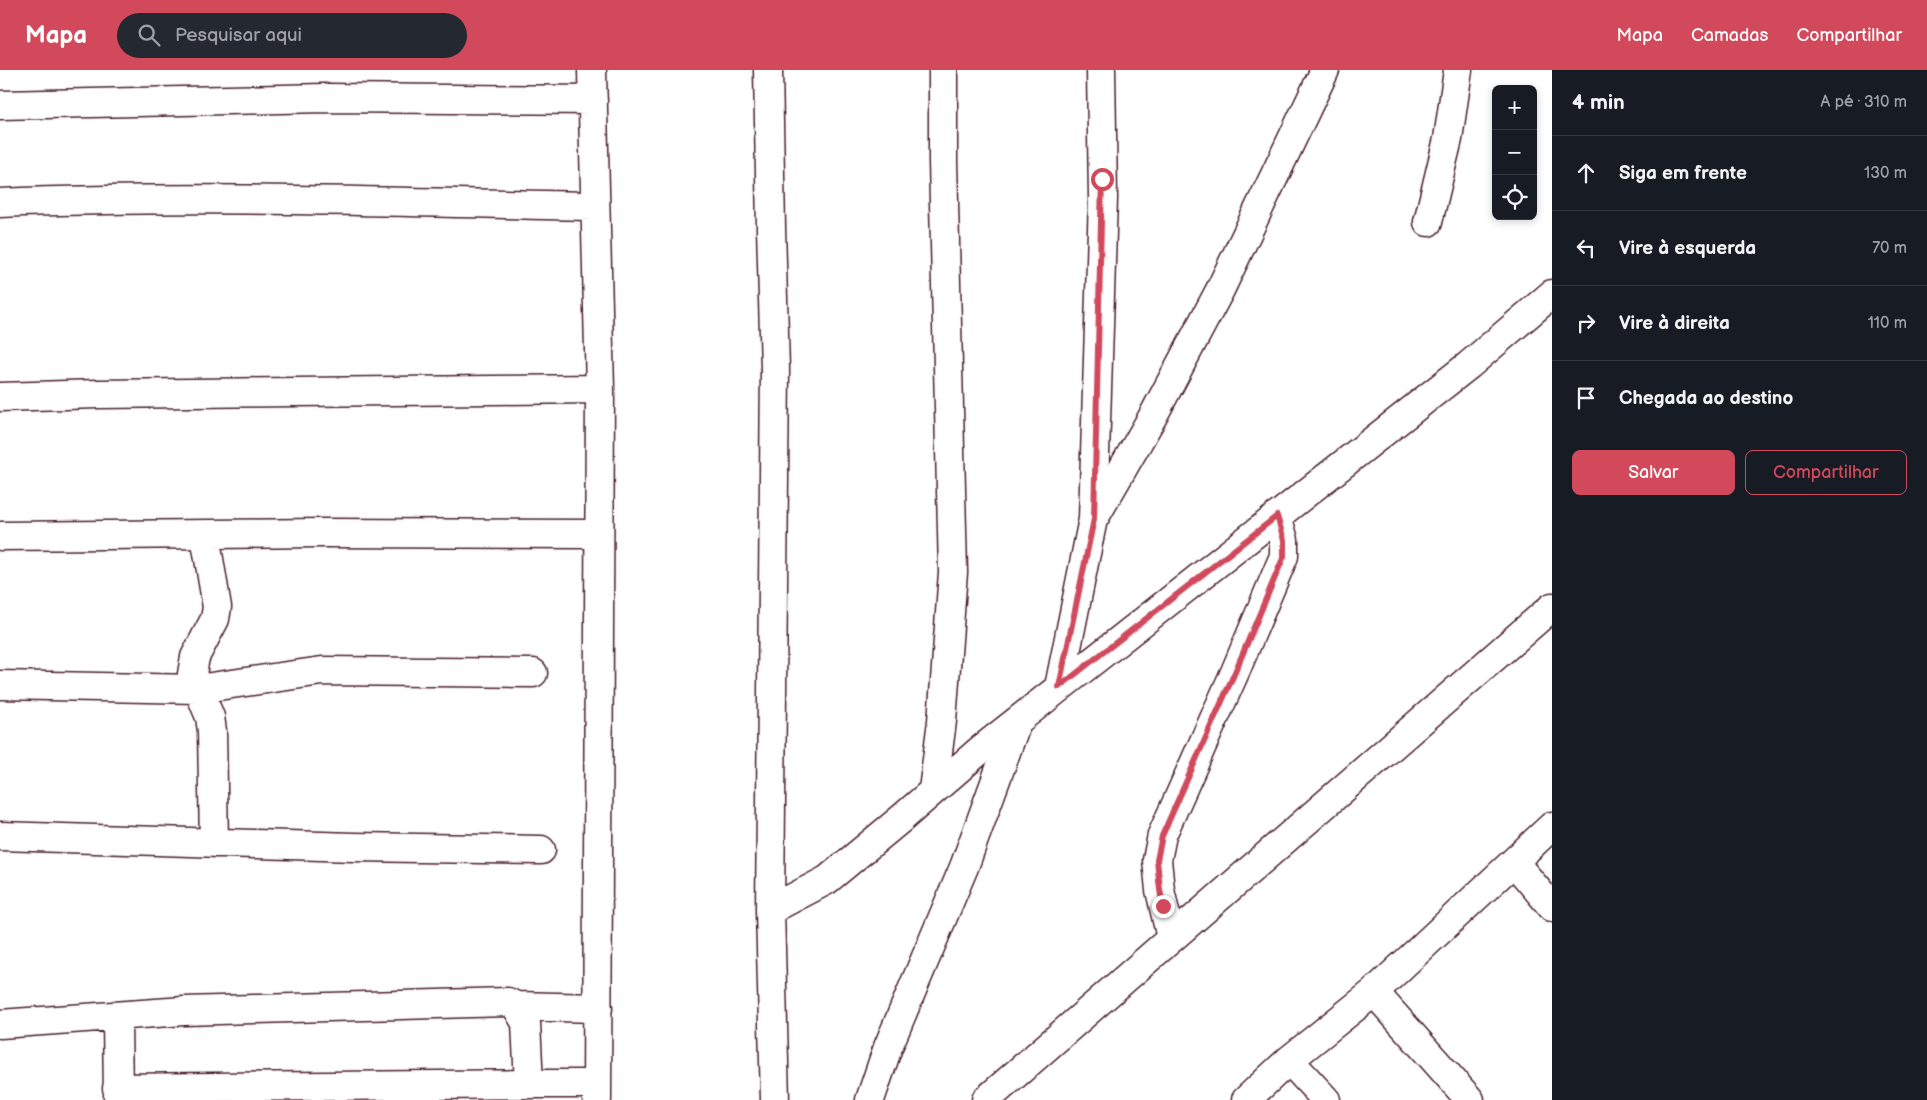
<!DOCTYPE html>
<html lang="pt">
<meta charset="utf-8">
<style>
body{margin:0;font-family:"Balsamiq Sans",sans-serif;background:#242831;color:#f1f3f6}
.controls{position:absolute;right:15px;top:15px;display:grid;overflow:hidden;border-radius:8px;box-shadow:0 2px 8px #0003}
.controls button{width:45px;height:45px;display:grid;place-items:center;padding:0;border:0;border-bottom:1px solid #363941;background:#171b24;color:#f1f3f6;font:25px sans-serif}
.stop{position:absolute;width:15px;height:15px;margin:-11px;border:4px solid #d1495b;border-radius:50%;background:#fff}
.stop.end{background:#d1495b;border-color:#fff;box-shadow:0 1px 5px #0008}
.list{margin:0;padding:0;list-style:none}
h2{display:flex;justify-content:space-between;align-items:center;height:65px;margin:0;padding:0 20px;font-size:21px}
h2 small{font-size:16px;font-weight:400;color:#9ea1a6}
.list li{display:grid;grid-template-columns:32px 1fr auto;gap:15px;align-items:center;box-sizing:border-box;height:75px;padding:0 20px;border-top:1px solid #363941}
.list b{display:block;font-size:19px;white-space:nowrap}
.list em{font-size:16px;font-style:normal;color:#9ea1a6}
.actions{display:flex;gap:10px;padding:15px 20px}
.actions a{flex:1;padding:11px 0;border:1px solid #d1495b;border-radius:8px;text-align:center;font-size:18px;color:#d1495b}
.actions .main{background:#d1495b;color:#fff}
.icon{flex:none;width:28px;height:28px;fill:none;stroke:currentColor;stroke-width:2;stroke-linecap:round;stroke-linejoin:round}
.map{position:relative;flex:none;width:1552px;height:1030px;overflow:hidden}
header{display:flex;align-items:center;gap:30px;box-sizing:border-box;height:70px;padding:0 25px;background:#d1495b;color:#fff}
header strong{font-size:24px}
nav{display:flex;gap:28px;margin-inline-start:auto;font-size:18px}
.search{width:350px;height:45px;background:#242831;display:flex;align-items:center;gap:12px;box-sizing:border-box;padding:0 18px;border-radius:28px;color:#9ea1a6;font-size:19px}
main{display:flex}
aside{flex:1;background:#171b24}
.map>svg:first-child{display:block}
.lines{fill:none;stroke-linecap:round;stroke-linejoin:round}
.street-casing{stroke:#4a1f2b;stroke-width:31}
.street{stroke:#fff;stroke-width:28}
.route{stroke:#d1495b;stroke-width:6}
</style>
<header>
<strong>Mapa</strong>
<div class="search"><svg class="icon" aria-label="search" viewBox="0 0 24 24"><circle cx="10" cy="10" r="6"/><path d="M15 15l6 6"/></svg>Pesquisar aqui</div>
<nav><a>Mapa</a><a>Camadas</a><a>Compartilhar</a></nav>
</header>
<main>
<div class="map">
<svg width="1552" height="1030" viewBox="0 0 1552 1030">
<rect width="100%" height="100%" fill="#fff"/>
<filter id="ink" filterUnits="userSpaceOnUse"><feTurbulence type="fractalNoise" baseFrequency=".02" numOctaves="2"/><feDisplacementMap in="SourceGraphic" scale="10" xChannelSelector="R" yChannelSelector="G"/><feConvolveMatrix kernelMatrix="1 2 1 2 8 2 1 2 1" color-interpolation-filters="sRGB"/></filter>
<g filter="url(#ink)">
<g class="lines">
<defs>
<path id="street" d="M592 0 600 319 597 1030
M768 0 771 158 775 299 770 840 775 1030
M0 35 324 28 593 30
M0 133C198 125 397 132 595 136
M1428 152 1448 69 1458 0
M0 327 98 324 600 319
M1096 445 1153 346 1220 220 1325 0
M205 465 217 537 215 549 195 587 192 604 210 647 212 661 214 773
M0 466 323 463 599 464
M0 615 197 619 322 601 533 603
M1059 617 1093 449 1103 128 1101 0
M933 720 942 651 953 502 943 91V0
M0 766 354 777 541 780
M1514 792 1552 837
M770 840 827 810 902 748 979 681 1469 295 1552 224
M1171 868 1160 820 1157 790 1162 765 1235 602 1284 486V470L1277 446
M1374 922 1470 1030
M516 936 598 938
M117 946 118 1030
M0 954 184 941 508 932 516 936 526 953 529 1014H597
M1289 990 1326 1030
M117 1018 529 1014
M870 1030 888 977 964 797 1017 652
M986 1030 1552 537
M1246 1030 1289 990 1374 922 1552 756"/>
</defs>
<use href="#street" class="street-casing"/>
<use href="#street" class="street"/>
</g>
</g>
<g class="lines" filter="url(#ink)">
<path class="route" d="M1102 109 1094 449 1059 617 1277 446 1284 470V486L1235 602 1162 766 1157 790 1160 820 1163 836"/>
</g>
</svg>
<div class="controls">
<button>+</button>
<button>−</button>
<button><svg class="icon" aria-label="locate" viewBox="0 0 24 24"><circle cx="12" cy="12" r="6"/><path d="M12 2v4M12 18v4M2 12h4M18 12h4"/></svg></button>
</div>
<div class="stop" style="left:1102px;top:109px"></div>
<div class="stop end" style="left:1163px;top:836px"></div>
</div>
<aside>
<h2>4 min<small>A pé · 310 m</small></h2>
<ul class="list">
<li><svg class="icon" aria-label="ahead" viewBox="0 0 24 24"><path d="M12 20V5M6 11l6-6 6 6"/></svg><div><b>Siga em frente</b></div><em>130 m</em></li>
<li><svg class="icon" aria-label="left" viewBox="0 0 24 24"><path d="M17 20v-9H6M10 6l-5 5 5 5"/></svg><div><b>Vire à esquerda</b></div><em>70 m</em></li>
<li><svg class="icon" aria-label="right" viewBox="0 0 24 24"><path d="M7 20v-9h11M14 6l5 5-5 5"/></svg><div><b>Vire à direita</b></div><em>110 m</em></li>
<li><svg class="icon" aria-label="arrive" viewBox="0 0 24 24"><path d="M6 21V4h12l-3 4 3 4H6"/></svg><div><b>Chegada ao destino</b></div></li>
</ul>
<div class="actions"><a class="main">Salvar</a><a>Compartilhar</a></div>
</aside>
</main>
